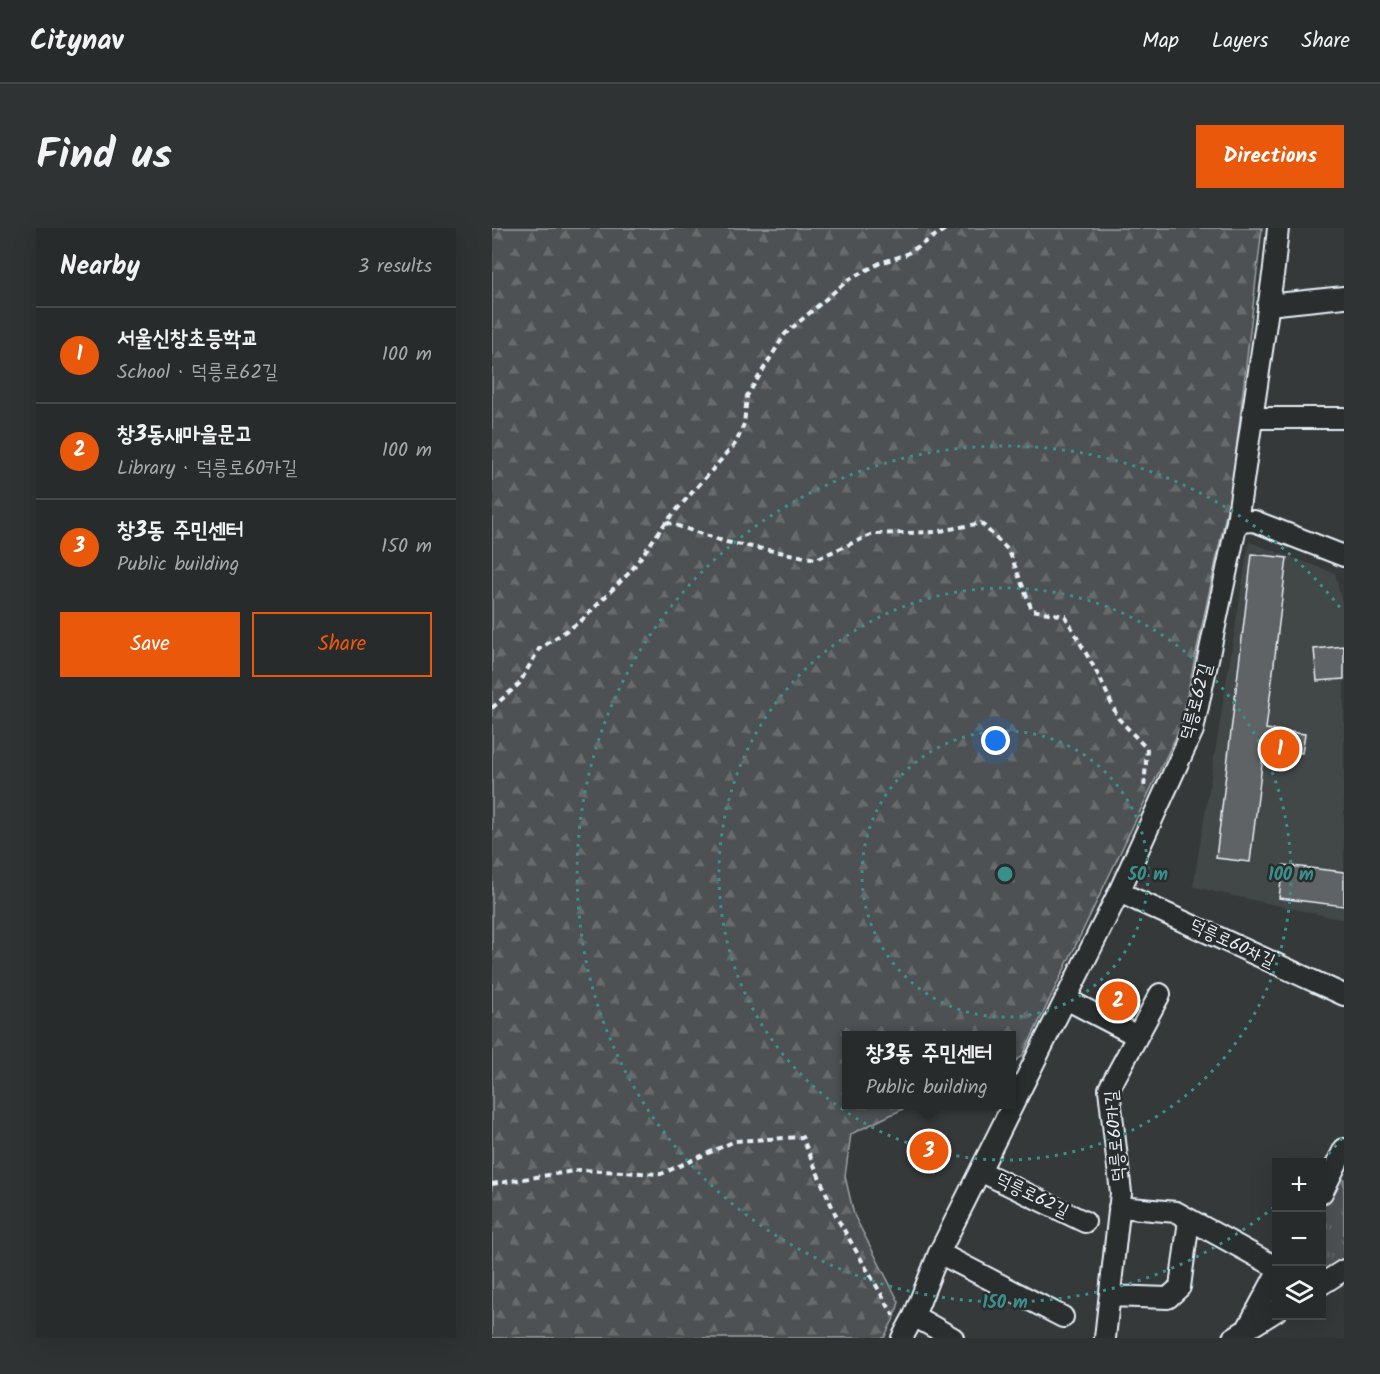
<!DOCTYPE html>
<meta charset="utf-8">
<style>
body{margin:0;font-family:Kalam,"Poor Story",sans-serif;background:#303334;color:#f1f3f6}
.controls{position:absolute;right:18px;bottom:18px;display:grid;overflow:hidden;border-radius:0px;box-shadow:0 6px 24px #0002}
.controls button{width:54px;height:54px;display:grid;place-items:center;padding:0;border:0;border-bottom:2px solid #444748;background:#282b2c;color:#f1f3f6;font:30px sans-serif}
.you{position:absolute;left:504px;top:513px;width:21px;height:21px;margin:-15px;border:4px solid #fff;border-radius:50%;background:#1a73e8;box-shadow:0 0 0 9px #1a73e833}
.badge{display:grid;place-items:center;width:39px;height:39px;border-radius:50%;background:#ea580c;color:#fff;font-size:20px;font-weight:700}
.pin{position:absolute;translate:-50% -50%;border:3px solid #fff;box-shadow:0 2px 6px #0006}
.popup{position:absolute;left:350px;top:803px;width:174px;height:78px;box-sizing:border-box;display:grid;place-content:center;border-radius:0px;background:#282b2c;filter:drop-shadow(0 2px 4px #0005);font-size:20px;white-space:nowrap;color:#a5a7a9}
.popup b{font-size:22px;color:#f1f3f6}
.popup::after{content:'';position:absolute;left:50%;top:100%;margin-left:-12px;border:12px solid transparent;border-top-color:#282b2c}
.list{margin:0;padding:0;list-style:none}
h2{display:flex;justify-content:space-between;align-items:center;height:78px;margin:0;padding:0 24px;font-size:26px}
h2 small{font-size:20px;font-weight:400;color:#a5a7a9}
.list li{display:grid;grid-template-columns:39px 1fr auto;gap:18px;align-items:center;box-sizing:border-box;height:96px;padding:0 24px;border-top:2px solid #444748}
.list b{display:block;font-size:22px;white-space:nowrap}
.list p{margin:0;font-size:20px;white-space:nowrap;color:#a5a7a9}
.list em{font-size:20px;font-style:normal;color:#a5a7a9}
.actions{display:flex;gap:12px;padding:18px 24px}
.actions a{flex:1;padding:14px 0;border:2px solid #ea580c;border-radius:0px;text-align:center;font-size:21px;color:#ea580c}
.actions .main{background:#ea580c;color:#fff}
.icon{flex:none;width:33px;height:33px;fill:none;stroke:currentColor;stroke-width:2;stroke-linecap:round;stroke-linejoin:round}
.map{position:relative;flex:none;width:852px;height:1110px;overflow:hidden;border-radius:0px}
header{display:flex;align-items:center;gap:36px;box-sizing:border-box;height:84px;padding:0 30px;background:#282b2c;border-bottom:2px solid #444748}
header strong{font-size:28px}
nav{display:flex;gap:33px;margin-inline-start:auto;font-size:21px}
.intro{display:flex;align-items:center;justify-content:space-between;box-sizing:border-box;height:144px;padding:0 36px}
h1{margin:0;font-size:42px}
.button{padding:15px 27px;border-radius:0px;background:#ea580c;color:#fff;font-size:21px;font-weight:700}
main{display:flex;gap:36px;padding:0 36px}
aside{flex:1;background:#282b2c;border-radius:0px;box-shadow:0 6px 24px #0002}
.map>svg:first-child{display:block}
.built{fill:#424647}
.forest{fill:url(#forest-firs);stroke:#9aa1a5;stroke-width:1.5}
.park{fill:url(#park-tufts);stroke:#9aa1a5;stroke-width:1.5}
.building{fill:#5f6365;stroke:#e8f1f8;stroke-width:1.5}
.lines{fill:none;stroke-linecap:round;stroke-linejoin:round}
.minor-casing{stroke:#e8f1f8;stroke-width:24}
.path{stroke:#e8f1f8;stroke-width:4;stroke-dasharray:6 4.5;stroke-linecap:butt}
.minor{stroke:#2a2d2e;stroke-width:20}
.ring{fill:none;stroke:#3a8f8a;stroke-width:3;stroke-dasharray:3 6}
.labels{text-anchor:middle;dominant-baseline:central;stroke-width:5;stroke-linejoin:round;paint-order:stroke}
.street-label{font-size:18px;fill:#e8f1f8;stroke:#2a2d2e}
.centre{fill:#3a8f8a;stroke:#2a2d2e;stroke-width:3}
.ring-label{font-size:18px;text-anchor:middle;font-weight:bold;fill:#3a8f8a;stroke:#2a2d2e;stroke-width:5;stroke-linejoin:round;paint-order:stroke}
</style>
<header>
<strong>Citynav</strong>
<nav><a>Map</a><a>Layers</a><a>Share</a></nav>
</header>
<div class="intro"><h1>Find us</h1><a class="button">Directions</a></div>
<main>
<aside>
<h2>Nearby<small>3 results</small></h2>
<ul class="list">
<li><span class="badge">1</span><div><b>서울신창초등학교</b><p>School · 덕릉로62길</p></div><em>100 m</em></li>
<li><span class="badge">2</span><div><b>창3동새마을문고</b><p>Library · 덕릉로60카길</p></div><em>100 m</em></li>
<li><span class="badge">3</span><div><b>창3동 주민센터</b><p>Public building</p></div><em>150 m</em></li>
</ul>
<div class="actions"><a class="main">Save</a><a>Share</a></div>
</aside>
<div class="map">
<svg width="852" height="1110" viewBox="0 0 852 1110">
<defs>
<pattern id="forest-firs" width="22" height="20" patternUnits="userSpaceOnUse" patternTransform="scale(1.5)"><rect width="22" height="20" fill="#4d5152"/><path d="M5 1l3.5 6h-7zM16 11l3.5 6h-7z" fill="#676a6c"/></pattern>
<pattern id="park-tufts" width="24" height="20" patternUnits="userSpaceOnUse" patternTransform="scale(1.5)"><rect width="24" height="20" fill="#4d5152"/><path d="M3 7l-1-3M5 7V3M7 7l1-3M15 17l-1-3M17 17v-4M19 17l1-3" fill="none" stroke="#676a6c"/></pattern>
</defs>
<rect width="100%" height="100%" fill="#35393a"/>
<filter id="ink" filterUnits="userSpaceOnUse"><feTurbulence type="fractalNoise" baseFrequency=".0167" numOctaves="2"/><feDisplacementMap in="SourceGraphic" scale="12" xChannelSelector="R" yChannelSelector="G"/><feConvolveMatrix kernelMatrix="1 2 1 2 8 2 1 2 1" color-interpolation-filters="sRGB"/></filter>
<g filter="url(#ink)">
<path class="built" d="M757 314 843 345 852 382V692L701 659Z"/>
<path class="forest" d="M0 0H770L740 258 688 500 531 827 520 836V808H354V876L419 877 359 906 353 948 362 987 407 1074 403 1088 392 1110H0Z"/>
<path class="park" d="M843 947 852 951V1039L830 1053V971Z"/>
<path class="building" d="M760 326 795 330 774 501 813 506 810 525 772 520 758 634 724 630Z
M852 418V451L825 453 822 421Z
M791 637 852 644V678L787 670Z"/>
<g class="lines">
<defs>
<path id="minor" d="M776 77 852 69
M760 190H852
M745 294 762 293 852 328
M627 664 852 767
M574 771 645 808
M488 943 593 994
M830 965 852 921
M627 979 684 984 784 1039
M447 1025 571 1089
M830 1056 852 1042
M618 1068 676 1070 688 1059 697 992
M422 1088 461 1110
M755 1101 784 1047
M410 1110 422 1088 447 1025 627 664 701 502 745 294 782 40 786 0
M613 1110 629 965 617 861 668 766
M741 1110 784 1083"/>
</defs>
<use href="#minor" class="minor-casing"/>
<path class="path" d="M174 294 234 314 324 331 381 306 443 304 489 295 517 323 540 382 573 388 608 450 626 490 655 521 652 561
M0 480 27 456 47 421 89 393 139 343 174 294 244 215 252 196 255 168 293 106 356 52 388 35 413 27 455 0
M0 956 88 942 169 946 243 913 310 909 345 990 402 1088"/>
<use href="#minor" class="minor"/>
</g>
</g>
<g class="ring">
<circle cx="513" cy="646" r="143"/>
<circle cx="513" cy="646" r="286"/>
<path d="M850 910A428 428 0 0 1 831 932M782 979A428 428 0 1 1 850 382"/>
</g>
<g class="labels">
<g class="street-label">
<text transform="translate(705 474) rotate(-75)">덕릉로62길</text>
<text transform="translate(740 716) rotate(25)">덕릉로60차길</text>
<text transform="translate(624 908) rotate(-95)">덕릉로60카길</text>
<text transform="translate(540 968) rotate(26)">덕릉로62길</text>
</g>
</g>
<circle cx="513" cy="646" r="9" class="centre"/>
<g class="ring-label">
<text x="656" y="652">50 m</text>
<text x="799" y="652">100 m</text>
<text x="513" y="1080">150 m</text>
</g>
</svg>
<div class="controls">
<button>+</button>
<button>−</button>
<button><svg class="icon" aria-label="layers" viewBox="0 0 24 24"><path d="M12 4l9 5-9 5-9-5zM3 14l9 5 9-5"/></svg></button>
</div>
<div class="you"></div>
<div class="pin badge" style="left:788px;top:521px">1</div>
<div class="pin badge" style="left:626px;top:773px">2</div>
<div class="pin badge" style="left:437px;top:923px">3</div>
<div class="popup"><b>창3동 주민센터</b>Public building</div>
</div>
</main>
